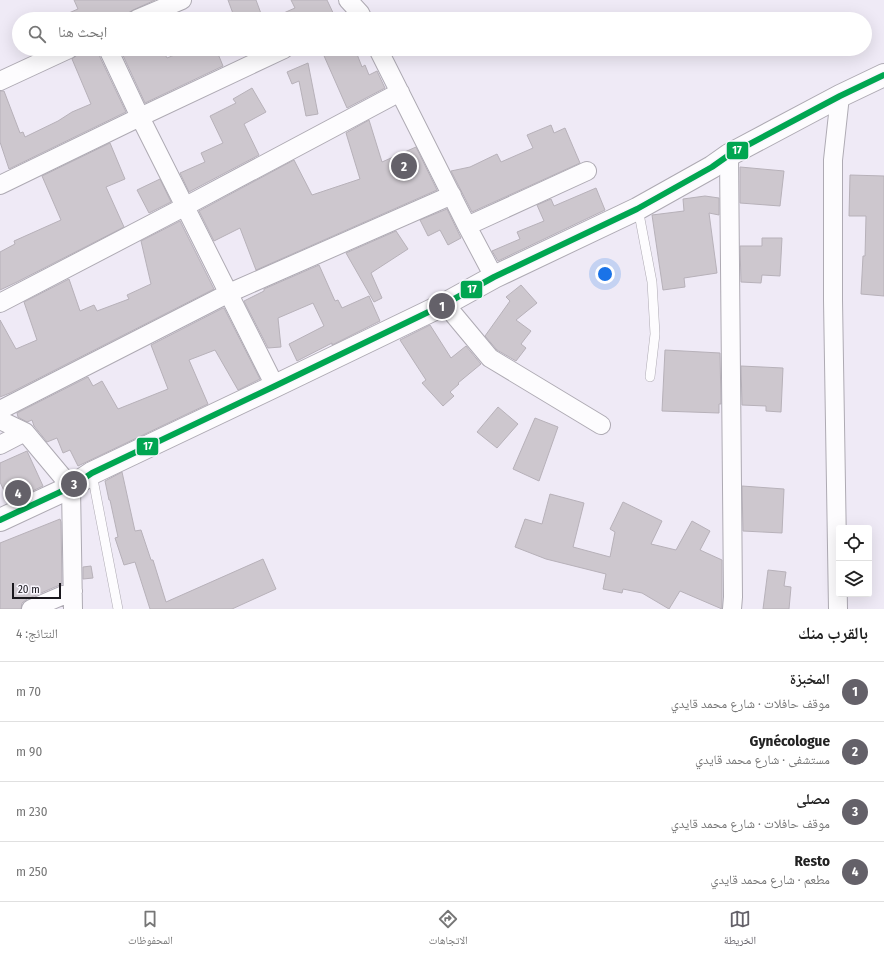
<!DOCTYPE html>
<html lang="ar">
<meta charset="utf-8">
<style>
body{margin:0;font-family:"Fira Sans Condensed","Noto Naskh Arabic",sans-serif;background:#f6f6f6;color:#222;direction:rtl}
.controls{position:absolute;right:12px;bottom:12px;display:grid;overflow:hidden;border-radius:4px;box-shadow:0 4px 16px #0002}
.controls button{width:36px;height:36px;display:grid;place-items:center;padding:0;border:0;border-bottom:1px solid #e0e0e0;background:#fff;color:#222;font:20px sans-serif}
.scale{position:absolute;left:12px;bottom:10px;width:49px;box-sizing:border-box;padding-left:4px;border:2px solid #19171d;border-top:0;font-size:11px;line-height:14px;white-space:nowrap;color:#19171d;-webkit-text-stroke:3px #f9f6fe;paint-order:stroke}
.you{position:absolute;left:605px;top:274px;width:14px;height:14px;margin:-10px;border:3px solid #fff;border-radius:50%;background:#1a73e8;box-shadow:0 0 0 6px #1a73e833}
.badge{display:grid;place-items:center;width:26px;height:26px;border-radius:50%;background:#646169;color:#fff;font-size:13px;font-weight:700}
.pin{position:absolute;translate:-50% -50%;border:2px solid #fff;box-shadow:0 1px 4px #0006}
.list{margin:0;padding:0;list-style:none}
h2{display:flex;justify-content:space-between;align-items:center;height:52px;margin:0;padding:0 16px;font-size:17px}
h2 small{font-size:13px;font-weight:400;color:#767676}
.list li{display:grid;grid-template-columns:26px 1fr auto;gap:12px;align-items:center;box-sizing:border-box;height:60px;padding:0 16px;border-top:1px solid #e0e0e0}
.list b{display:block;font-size:15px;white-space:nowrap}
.list p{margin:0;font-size:13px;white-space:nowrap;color:#767676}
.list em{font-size:13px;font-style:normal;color:#767676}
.icon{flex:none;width:22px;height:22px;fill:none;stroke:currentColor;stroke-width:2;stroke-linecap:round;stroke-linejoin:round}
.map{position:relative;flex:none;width:884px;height:609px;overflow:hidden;direction:ltr}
.search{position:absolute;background:#fff;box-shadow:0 4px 16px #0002;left:12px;right:12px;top:12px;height:44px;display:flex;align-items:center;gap:10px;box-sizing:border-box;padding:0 14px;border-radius:22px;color:#767676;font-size:15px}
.sheet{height:292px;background:#fff}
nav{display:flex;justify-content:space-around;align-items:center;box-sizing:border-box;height:56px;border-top:1px solid #e0e0e0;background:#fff;font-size:11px;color:#767676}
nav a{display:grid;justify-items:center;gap:2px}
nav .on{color:#646169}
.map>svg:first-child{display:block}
.building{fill:#cdc7ce;stroke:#b7b1b9}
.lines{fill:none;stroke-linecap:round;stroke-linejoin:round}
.lane-casing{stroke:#aeaab3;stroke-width:10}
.street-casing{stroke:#aeaab3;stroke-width:20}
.secondary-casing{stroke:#aeaab3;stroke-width:24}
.lane{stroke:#fdfcfe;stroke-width:9}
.street{stroke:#fdfcfe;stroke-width:18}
.secondary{stroke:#fdfcfe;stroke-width:22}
.bus-1-casing{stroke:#f9f6fe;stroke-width:9}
.bus-1{stroke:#00a651;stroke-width:6}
.line-badge{stroke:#f9f6fe;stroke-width:1.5}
.badge-label{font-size:11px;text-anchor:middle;font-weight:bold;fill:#fff}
</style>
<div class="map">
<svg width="884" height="609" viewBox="0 0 884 609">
<rect width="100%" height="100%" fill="#efeaf6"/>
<path class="building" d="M74 0H155L133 10 128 13 127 19H55L78 9Z
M228 0H256L263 19H235Z
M291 0H327L336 19H308L307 17 302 19H270L295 8Z
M79 49H98V53L126 112 9 169 0 142V91H4L20 133 23 132 25 137 58 121 72 112 91 104 72 59 77 55Z
M120 49H162L167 58 189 49H216L223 66 145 103Z
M321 49H355L362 67 365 65 369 75 377 71 385 88 347 108Z
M308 63 318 114 306 116 299 81 292 84 287 72Z
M252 88 266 112 244 124 259 155 189 192 180 173 205 162 201 153 223 143 210 116 236 103 233 99Z
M369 120 382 162 416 147 437 190 256 270 240 228 214 241 199 211 294 160 312 195 360 179 346 133Z
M551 125 554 133 565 128 580 163 472 212 451 171 470 167 497 154 501 162 533 148 527 135Z
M110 143 125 179 106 187 124 227 17 282 0 290V252L15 244 14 241 61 220 42 176Z
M740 167 784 171 780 206 740 203Z
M850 175 884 176V296L861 294 863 256H865L866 216H849Z
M160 179 171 202 149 213 137 190Z
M596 188 605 210 498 261 492 251 520 239 517 232 544 221 537 205 551 199 554 206Z
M705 196 719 198V215L709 213 717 273 684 278 685 287 663 290 652 215 684 211 683 199Z
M447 209 461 238 448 245 440 230 428 236 420 220Z
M180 221 214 289 10 393 0 397V320L16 349 37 340 24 302 69 279 80 311 94 305 97 311 129 299 127 295 151 284 141 241Z
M396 231 408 249 371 273 382 298 374 302 346 253Z
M762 238H782L780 276 762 275 761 283 741 282 740 246H762Z
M319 265 335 301 338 300 342 308 369 296 380 321 332 345V343L297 361 289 344 324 326 313 303 278 318 281 347 268 348 244 301 264 291V289Z
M521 285 537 303 516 320 531 331 521 344 526 348 516 361 497 350 485 336 510 301 506 297Z
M223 308H224L260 379 238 390 215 350 189 360 208 404 78 466 70 450 63 453 57 438 47 442 34 426 32 420 27 422 18 417 17 413 88 377 93 386 102 381 118 409 168 389 151 345Z
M430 325 451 358 466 346 481 364 458 383 459 384 450 392 454 396 443 406 422 383 426 380 400 340Z
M665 350 720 353 721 404H719V413L662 411Z
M741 366 783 368 781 412 766 411V406L742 405Z
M498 407 518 424 497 448 477 432Z
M535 418 558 427 539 481 513 469Z
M27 451 43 486 9 502 0 482V463Z
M122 472 135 531 141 530 151 560H153L166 602 263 559 276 589 232 609H150L135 562 124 565 115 538 118 537 110 500H109L105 481Z
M742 486 784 489 782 533 743 531Z
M550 494 584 503 573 547 610 557 615 532 610 529 623 502 662 521 651 544 676 550 692 521 710 531 700 550 722 560V609L680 591 669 609 642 593 623 589 622 593 603 589 606 574 546 559 515 547 525 519 542 524Z
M60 519 61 522 62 584 27 599 22 603 21 609H0V543Z
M91 566 93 578 83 579V567Z
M768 570 786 572 784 586 791 587 789 609H763Z"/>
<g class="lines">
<defs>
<path id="lane" d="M637 209 640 219 652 282 655 334 650 377
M92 474 118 609"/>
<path id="street" d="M348 0 360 13 363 19
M137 19 182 0
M108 49 140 117 275 386
M378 49 467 226 494 277
M0 81 69 49
M729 155 733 597 732 609
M0 185 140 117 284 49
M467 226 587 171
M0 303 184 207 400 92
M445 304 490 358 601 425
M0 410 229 293 452 195
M0 420 25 432 71 487 73 609
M0 445 25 432
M31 609 73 591
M838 609 833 300V160L840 96"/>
<path id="secondary" d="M0 520 71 487 92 473 275 386 445 304 494 277 637 209 712 167 729 155 840 96 884 75"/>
</defs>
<use href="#lane" class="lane-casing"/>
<use href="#street" class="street-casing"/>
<use href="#secondary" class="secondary-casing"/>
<use href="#lane" class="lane"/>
<use href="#street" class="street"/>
<use href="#secondary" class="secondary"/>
<defs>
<path id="bus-1" d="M0 520 71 487 92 473 275 386 445 304 494 277 637 209 712 167 729 155 840 96 884 75"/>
</defs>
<use href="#bus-1" class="bus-1-casing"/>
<use href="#bus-1" class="bus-1"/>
</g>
<g class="line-badge">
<rect x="726" y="141" width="23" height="19" rx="4" fill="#00a651"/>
<rect x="460" y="280" width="23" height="19" rx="4" fill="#00a651"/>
<rect x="136" y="437" width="23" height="19" rx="4" fill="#00a651"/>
</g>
<g class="badge-label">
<text x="737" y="154">17</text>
<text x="472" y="293">17</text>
<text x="148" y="450">17</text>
</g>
</svg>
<div class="controls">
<button><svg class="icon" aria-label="locate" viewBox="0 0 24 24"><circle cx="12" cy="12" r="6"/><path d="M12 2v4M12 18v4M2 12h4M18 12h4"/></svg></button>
<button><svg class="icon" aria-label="layers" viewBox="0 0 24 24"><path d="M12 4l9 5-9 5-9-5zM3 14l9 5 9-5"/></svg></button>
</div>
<div class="scale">20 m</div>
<div class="you"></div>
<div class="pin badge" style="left:442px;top:306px">1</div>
<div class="pin badge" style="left:404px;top:166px">2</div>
<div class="pin badge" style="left:74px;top:484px">3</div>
<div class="pin badge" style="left:18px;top:493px">4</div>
<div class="search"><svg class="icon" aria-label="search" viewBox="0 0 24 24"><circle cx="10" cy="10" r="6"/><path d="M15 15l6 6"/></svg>ابحث هنا</div>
</div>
<section class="sheet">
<h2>بالقرب منك<small>النتائج: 4</small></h2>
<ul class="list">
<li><span class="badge">1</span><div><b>المخبزة</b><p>موقف حافلات · شارع محمد قايدي</p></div><em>70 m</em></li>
<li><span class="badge">2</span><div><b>Gynécologue</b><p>مستشفى · شارع محمد قايدي</p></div><em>90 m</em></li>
<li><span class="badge">3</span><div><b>مصلى</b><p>موقف حافلات · شارع محمد قايدي</p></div><em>230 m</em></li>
<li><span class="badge">4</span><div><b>Resto</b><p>مطعم · شارع محمد قايدي</p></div><em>250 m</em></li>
</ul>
</section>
<nav>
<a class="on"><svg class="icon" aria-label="map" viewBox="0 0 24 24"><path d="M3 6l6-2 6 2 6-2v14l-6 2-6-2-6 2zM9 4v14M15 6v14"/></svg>الخريطة</a>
<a><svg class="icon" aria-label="directions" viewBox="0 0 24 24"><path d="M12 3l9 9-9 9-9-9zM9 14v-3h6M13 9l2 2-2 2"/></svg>الاتجاهات</a>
<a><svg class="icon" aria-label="saved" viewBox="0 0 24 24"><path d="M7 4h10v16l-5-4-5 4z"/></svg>المحفوظات</a>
</nav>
